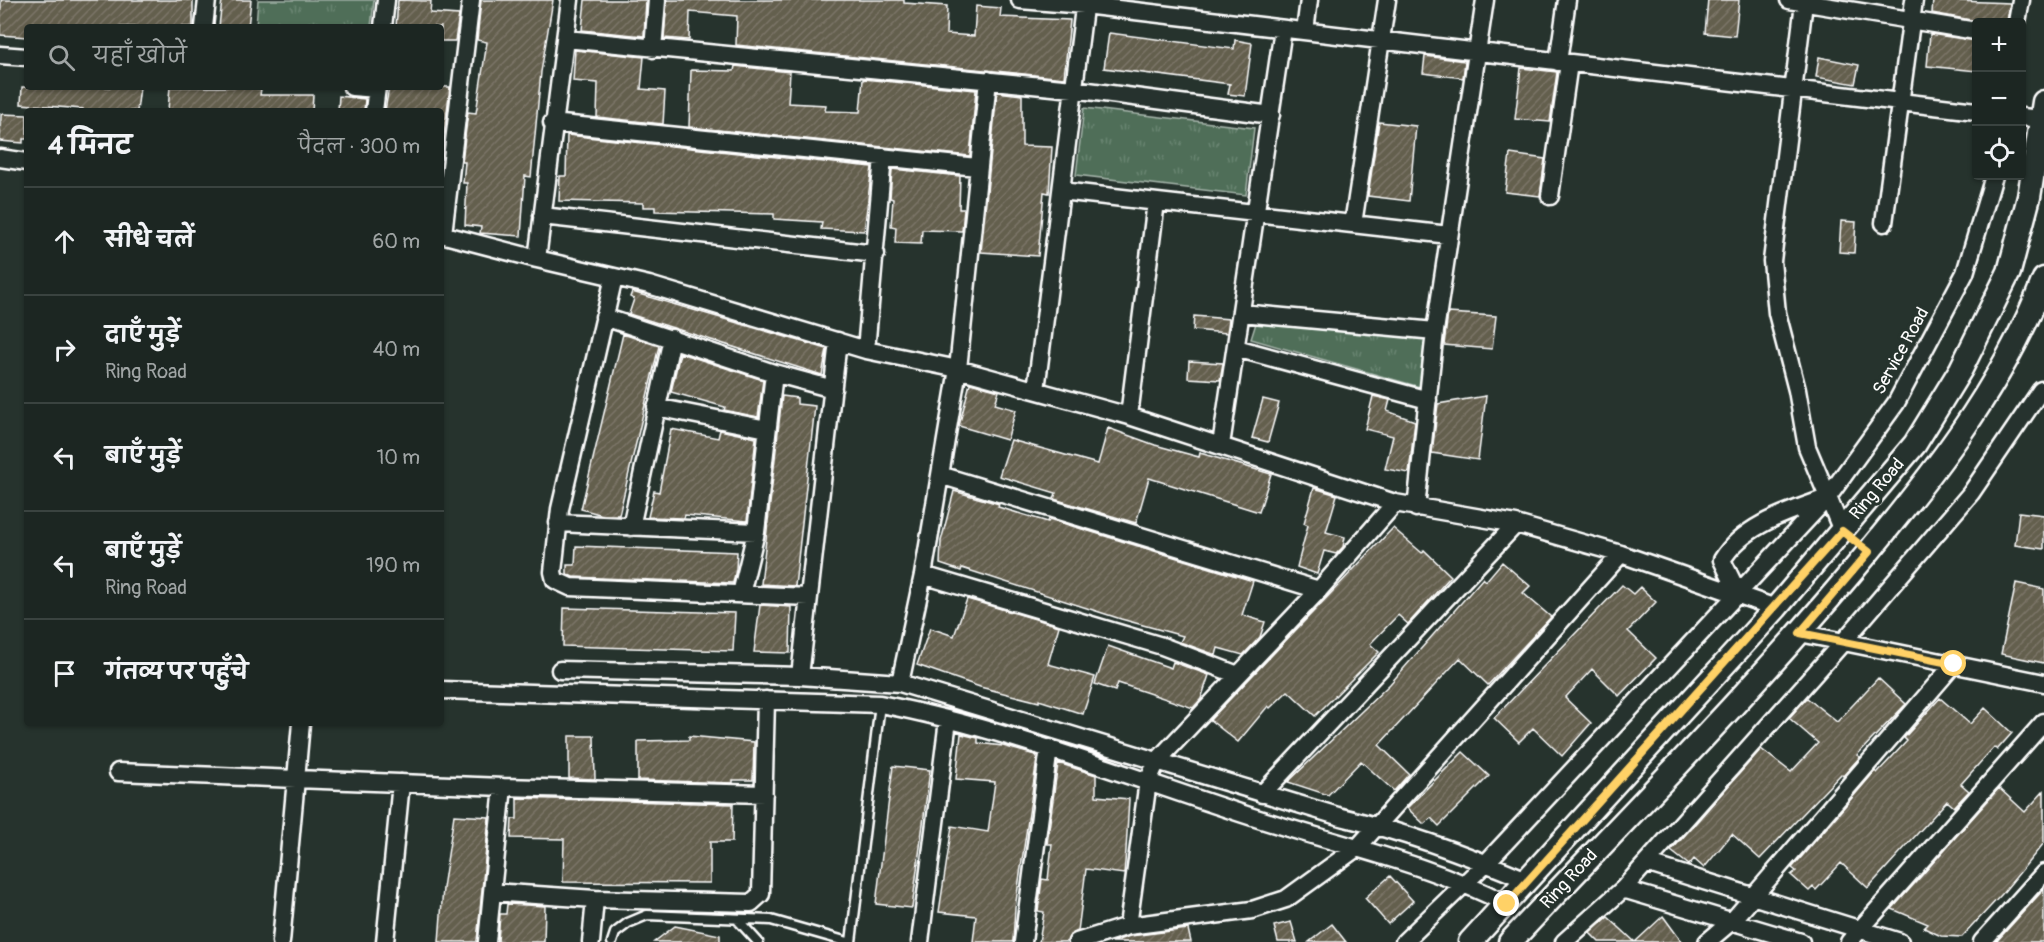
<!DOCTYPE html>
<html lang="hi">
<meta charset="utf-8">
<style>
body{margin:0;font-family:Pangolin,"Playpen Sans Deva",sans-serif;background:#252e2a;color:#f1f3f6}
.controls{position:absolute;right:18px;top:18px;display:grid;overflow:hidden;border-radius:6px;box-shadow:0 2px 4px #0004}
.controls button{width:54px;height:54px;display:grid;place-items:center;padding:0;border:0;border-bottom:2px solid #3a4340;background:#1c2622;color:#f1f3f6;font:30px sans-serif}
.stop{position:absolute;width:18px;height:18px;margin:-14px;border:4px solid #ffd166;border-radius:50%;background:#fff}
.stop.end{background:#ffd166;border-color:#fff;box-shadow:0 2px 6px #0008}
.list{margin:0;padding:0;list-style:none}
h2{display:flex;justify-content:space-between;align-items:center;height:78px;margin:0;padding:0 24px;font-size:26px}
h2 small{font-size:20px;font-weight:400;color:#a0a5a5}
.list li{display:grid;grid-template-columns:39px 1fr auto;gap:18px;align-items:center;box-sizing:border-box;height:108px;padding:0 24px;border-top:2px solid #3a4340}
.list b{display:block;font-size:22px;white-space:nowrap}
.list p{margin:0;font-size:20px;white-space:nowrap;color:#a0a5a5}
.list em{font-size:20px;font-style:normal;color:#a0a5a5}
.icon{flex:none;width:33px;height:33px;fill:none;stroke:currentColor;stroke-width:2;stroke-linecap:round;stroke-linejoin:round}
.map{position:relative;flex:none;width:2044px;height:942px;overflow:hidden}
.search{position:absolute;background:#1c2622;box-shadow:0 2px 4px #0004;left:24px;top:24px;width:420px;height:66px;display:flex;align-items:center;gap:15px;box-sizing:border-box;padding:0 21px;border-radius:6px;color:#a0a5a5;font-size:22px}
.panel{position:absolute;background:#1c2622;box-shadow:0 2px 4px #0004;left:24px;top:108px;width:420px;height:618px;border-radius:6px}
.map>svg:first-child{display:block}
.park{fill:url(#park-tufts);stroke:#a7b6ac;stroke-width:1.5}
.building{fill:url(#building-hatch);stroke:#fff;stroke-width:1.5}
.lines{fill:none;stroke-linecap:round;stroke-linejoin:round}
.service-casing{stroke:#fff;stroke-width:13}
.minor-casing{stroke:#fff;stroke-width:21}
.secondary-casing{stroke:#fff;stroke-width:27}
.service{stroke:#26332d;stroke-width:8}
.minor{stroke:#26332d;stroke-width:16}
.secondary{stroke:#26332d;stroke-width:22}
.route{stroke:#ffd166;stroke-width:8}
.labels{text-anchor:middle;dominant-baseline:central;stroke-width:6;stroke-linejoin:round;paint-order:stroke}
.street-label{font-size:18px;fill:#fff;stroke:#26332d}
</style>
<div class="map">
<svg width="2044" height="942" viewBox="0 0 2044 942">
<defs>
<pattern id="park-tufts" width="24" height="20" patternUnits="userSpaceOnUse" patternTransform="scale(1.5)"><rect width="24" height="20" fill="#4f6e58"/><path d="M3 7l-1-3M5 7V3M7 7l1-3M15 17l-1-3M17 17v-4M19 17l1-3" fill="none" stroke="#698471"/></pattern>
<pattern id="building-hatch" width="6" height="6" patternUnits="userSpaceOnUse" patternTransform="scale(1.5)"><rect width="6" height="6" fill="#645e4d"/><path d="M-1 1l2-2M0 6l6-6M5 7l2-2" fill="none" stroke="#7b7668"/></pattern>
</defs>
<rect width="100%" height="100%" fill="#26332d"/>
<filter id="ink" filterUnits="userSpaceOnUse"><feTurbulence type="fractalNoise" baseFrequency=".0167" numOctaves="2"/><feDisplacementMap in="SourceGraphic" scale="12" xChannelSelector="R" yChannelSelector="G"/><feConvolveMatrix kernelMatrix="1 2 1 2 8 2 1 2 1" color-interpolation-filters="sRGB"/></filter>
<g filter="url(#ink)">
<path class="park" d="M258 0H374L371 27H256Z
M1084 108 1254 128 1246 195 1076 175Z
M1257 320 1425 339 1420 387 1251 339Z"/>
<path class="building" d="M1 0H193V27H27V37L0 35Z
M222 0H251L248 27H219Z
M398 0 431 1 430 13 459 15 455 41H441V27H396Z
M481 0H553L541 72 531 177 525 176 521 236 480 233 481 227 465 225 467 183H463L465 162H462L468 112 476 113 487 42 477 40Z
M585 0H646L644 36 582 30Z
M667 0H904V3L947 6 946 34 974 36 976 6 1001 8 1000 17 1070 20 1064 78 736 45 737 16 690 12 689 40 664 38Z
M1708 0H1739L1735 36 1705 33Z
M1933 0 2010 3 2007 22H1982L1932 13Z
M1109 33 1234 49 1235 40 1252 43 1245 96 1228 94 1230 84 1104 68Z
M1930 34 1977 41V71L1927 66Z
M575 50 644 57 641 89 665 91 663 124 597 117 598 83 573 81Z
M1425 56 1465 61 1463 78 1423 73Z
M1819 57 1859 65 1855 84 1816 77Z
M735 66 790 72 788 103 826 105 825 111 860 112 863 79 976 90 970 156 689 127 691 70 734 71Z
M1521 68 1557 72 1550 122 1515 119Z
M22 87H140L137 111H83V109L21 104Z
M170 87H240L261 89 260 95H313L312 111 168 110Z
M389 87H450L441 160V111H385Z
M997 92 1022 95V146L1052 147 1049 193 1044 192 1038 256 981 252Z
M339 96 365 99 364 111H338Z
M1 114 27 115V139H23V143L0 141Z
M1379 122 1416 126 1409 201 1368 196Z
M567 135 872 167 864 231 821 229 822 222 774 219V214L655 211V207H643V203L559 201 560 176H566Z
M1510 154 1545 159 1540 196 1505 192Z
M892 169 960 176 959 209H964L962 231 922 230 921 244 895 243 896 227 891 226 893 199 890 198Z
M1841 221 1856 222 1854 253 1839 252Z
M632 292 827 349 822 375 629 314 634 299 630 297Z
M1448 313 1496 316 1492 349 1444 345Z
M1194 316 1229 319 1227 333 1193 330Z
M623 334 659 346 619 515H603L581 509Z
M680 353 763 380 758 417 724 410 725 407 671 392Z
M1189 361 1223 363 1220 380 1188 378Z
M970 383 999 391 995 404 1016 410 1007 440 959 426Z
M782 396 797 398V404L815 406 795 586 761 584Z
M1373 396 1390 400 1387 411 1415 421 1409 473 1385 469 1393 436 1365 429Z
M1486 396 1478 460 1432 453 1438 404Z
M1263 399 1279 403 1268 442 1252 438Z
M1108 428 1155 445 1199 457 1200 453 1271 474 1259 512 1149 478 1136 523 1054 499 1056 493 999 476 1011 440 1098 464Z
M671 429 718 438 720 430 756 438 747 521 685 515 684 518 648 517 654 491 659 492Z
M1314 488 1337 495 1326 532 1345 537 1343 547 1336 554 1324 551 1317 574 1297 567 1308 525 1304 523Z
M954 491 999 504 998 507 1048 522 1049 519 1253 581 1242 615 1265 622 1260 637 1243 655 1218 648 1216 655 1180 642 1183 636 1121 619 962 568 961 571 940 564 941 541Z
M2019 512 2044 515V549L2015 545Z
M1393 528 1422 553 1424 550 1451 576 1408 624 1398 615 1370 644 1379 652 1315 716 1288 691 1270 708 1268 706 1238 742 1210 720Z
M576 546 737 552 736 569 733 583 573 577 567 574V565H575Z
M1502 562 1530 586 1523 593 1551 617 1488 685 1460 658 1379 745 1409 774 1394 791 1361 761 1328 795 1288 782 1390 684 1483 578 1486 581Z
M2016 583 2044 589V663L2001 654Z
M1622 585 1633 594 1640 587 1656 602 1628 631 1656 658 1619 696 1592 669 1565 698 1591 723 1562 756 1533 728 1519 742 1494 718Z
M967 599 1059 626 1048 664 1095 677 1083 714 1039 700V702L980 687 917 665 930 628 954 636Z
M760 605 791 607 790 653 754 652Z
M564 608 735 613 733 651 563 646Z
M1108 646 1171 668 1173 662 1209 675 1201 699 1193 708 1118 683 1115 691 1095 684Z
M1878 678 1906 704 1857 755 1860 757 1843 776 1841 774 1760 859 1732 834 1704 868 1694 859 1689 865 1671 851 1761 749 1791 772 1818 743 1789 718 1807 698 1837 722Z
M1940 698 1970 724 1985 708 2012 733 1997 750 1994 747 1961 784 1969 791 1954 807 1947 801 1868 888 1841 863 1816 890 1813 887 1809 891 1791 875 1796 871 1792 868 1875 771 1877 773 1907 741 1904 738Z
M961 734 978 738V743L1003 746 1035 755 1037 759 1015 908 1013 942H973L976 916 939 912 952 826 988 832 995 782 956 779Z
M569 736H594L595 779 569 778Z
M689 736 754 742 753 780H733V783L638 780V741L689 740Z
M1463 752 1489 776 1439 826 1431 818 1424 824 1407 808Z
M1058 763 1096 775V796L1129 799 1126 850 1124 874 1086 869 1078 931 1070 935 1067 942H1039L1044 912 1038 911 1042 879 1048 880 1052 844H1047Z
M893 766 930 770 912 908 876 904Z
M1999 788 2025 812 2044 791V843L2002 894 1962 937 1941 936 1924 928 1928 924 1892 909Z
M517 798 733 804 732 842H710V883L563 882 564 839 511 838 512 819H517Z
M454 815 489 817 477 942H439L443 888Z
M1390 876 1413 901 1388 924 1365 898Z
M2044 889V942H1996Z
M507 904 545 906 544 942H498L500 914H506Z
M1663 916 1682 942H1635Z
M1608 917 1635 942H1599L1590 933Z
M1291 922 1297 942H1278L1274 926Z
M1332 924 1346 942H1309Z
M675 926 720 935V942H654Z
M1188 929 1191 942H1112L1130 936Z"/>
<g class="lines">
<defs>
<path id="service" d="M737 919 758 942
M612 942 615 933 628 923 647 915 771 920 848 942
M851 942 880 704"/>
<path id="minor" d="M1020 0 1084 5 1976 111
M1789 0 1976 31
M2017 22 2021 0
M204 27 207 0
M383 27 386 0
M1305 31 1309 0
M566 39 1073 89 1271 115
M653 49 657 0
M0 55 27 57
M1558 62 1567 0
M352 87 377 89
M374 111 377 87
M2022 117 2041 119
M552 123 977 167
M0 158 27 162
M1061 191 1449 235
M1550 196 1569 63
M542 216 876 254
M1884 223 1914 0
M1353 224 1387 0
M441 234 537 259 649 285 866 350 958 369 1129 416 1395 503 1516 524 1621 554 1776 608
M443 234 471 0
M537 259 570 0
M614 277 560 509 553 572 555 580 570 587 809 597
M1242 313 1435 331
M604 317 774 373 833 389
M1236 348 1428 400
M866 350 883 157
M1036 390 1085 0
M656 407 767 429
M1129 416 1156 202
M1221 445 1283 29
M940 475 1319 590
M1416 508 1435 331 1485 0
M558 523 756 532
M631 527 672 338
M1842 531 1828 497 1896 403 1965 273 1994 176
M923 575 1162 646 1238 675
M741 594 756 532 774 373
M1739 595 1722 560C1743 525 1788 512 1824 499
M1800 633 2044 683
M560 670 800 676 900 683 1341 817C1405 832 1468 855 1529 881
M800 676 838 341
M900 683 923 575 958 369 988 80
M441 690 880 704C1011 729 1135 780 1262 820 1344 846 1430 864 1507 904
M118 772 296 779 301 723
M1262 794 1516 524
M1646 863 1900 942
M1623 889 1801 942
M492 892 503 787 764 794
M1128 926 1148 781 1157 761 1319 590 1395 503
M281 942 296 779 503 787
M385 942 401 783
M487 942 492 892 595 899
M591 942 595 899 751 903 761 894 766 700
M920 942 948 720
M1023 942 1049 748
M1077 942 1128 926 1252 910 1286 899 1358 847 1621 554
M1404 942 1486 863 1828 497 1807 447 1797 390 1777 313 1772 261 1804 3
M1564 942 1623 889 1843 642 1971 493 2041 390
M1707 942 1733 920 1954 664
M1849 942 2044 722
M1982 942 2044 873"/>
<path id="secondary" d="M1470 942 1776 608 1915 444 1961 369 2009 272 2029 197 2044 102
M1510 942C1624 820 1743 701 1851 573 1927 482 2001 391 2044 279"/>
</defs>
<use href="#service" class="service-casing"/>
<use href="#minor" class="minor-casing"/>
<use href="#secondary" class="secondary-casing"/>
<use href="#service" class="service"/>
<use href="#minor" class="minor"/>
<use href="#secondary" class="secondary"/>
</g>
</g>
<g class="lines" filter="url(#ink)">
<path class="route" d="M1507 904 1842 531 1869 552 1800 633 1954 664"/>
</g>
<g class="labels">
<g class="street-label">
<text transform="translate(1901 351) rotate(-61)">Service Road</text>
<text transform="translate(1877 489) rotate(-50)">Ring Road</text>
<text transform="translate(1569 879) rotate(-47)">Ring Road</text>
</g>
</g>
</svg>
<div class="controls">
<button>+</button>
<button>−</button>
<button><svg class="icon" aria-label="locate" viewBox="0 0 24 24"><circle cx="12" cy="12" r="6"/><path d="M12 2v4M12 18v4M2 12h4M18 12h4"/></svg></button>
</div>
<div class="stop" style="left:1954px;top:664px"></div>
<div class="stop end" style="left:1507px;top:904px"></div>
<div class="search"><svg class="icon" aria-label="search" viewBox="0 0 24 24"><circle cx="10" cy="10" r="6"/><path d="M15 15l6 6"/></svg>यहाँ खोजें</div>
<section class="panel">
<h2>4 मिनट<small>पैदल · 300 m</small></h2>
<ul class="list">
<li><svg class="icon" aria-label="ahead" viewBox="0 0 24 24"><path d="M12 20V5M6 11l6-6 6 6"/></svg><div><b>सीधे चलें</b></div><em>60 m</em></li>
<li><svg class="icon" aria-label="right" viewBox="0 0 24 24"><path d="M7 20v-9h11M14 6l5 5-5 5"/></svg><div><b>दाएँ मुड़ें</b><p>Ring Road</p></div><em>40 m</em></li>
<li><svg class="icon" aria-label="left" viewBox="0 0 24 24"><path d="M17 20v-9H6M10 6l-5 5 5 5"/></svg><div><b>बाएँ मुड़ें</b></div><em>10 m</em></li>
<li><svg class="icon" aria-label="left" viewBox="0 0 24 24"><path d="M17 20v-9H6M10 6l-5 5 5 5"/></svg><div><b>बाएँ मुड़ें</b><p>Ring Road</p></div><em>190 m</em></li>
<li><svg class="icon" aria-label="arrive" viewBox="0 0 24 24"><path d="M6 21V4h12l-3 4 3 4H6"/></svg><div><b>गंतव्य पर पहुँचे</b></div></li>
</ul>
</section>
</div>
